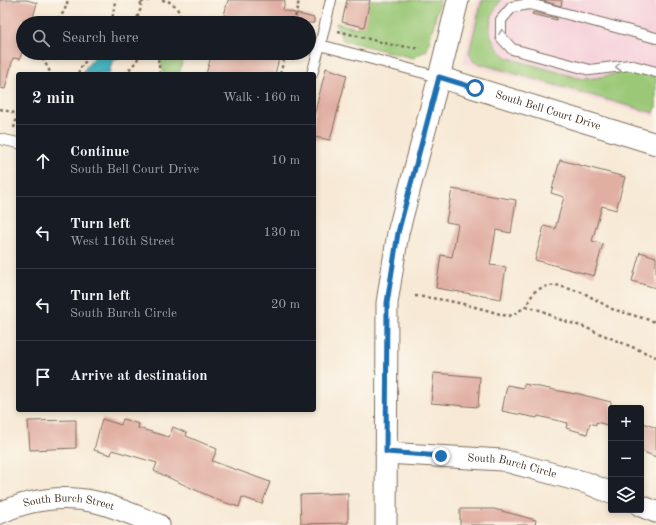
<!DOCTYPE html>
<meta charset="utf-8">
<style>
body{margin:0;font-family:"Old Standard TT",serif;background:#242831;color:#f1f3f6}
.controls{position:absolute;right:12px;bottom:12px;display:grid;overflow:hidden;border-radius:4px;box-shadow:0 2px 6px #0003}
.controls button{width:36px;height:36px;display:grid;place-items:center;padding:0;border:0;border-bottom:1px solid #363941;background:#171b24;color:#f1f3f6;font:20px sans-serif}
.stop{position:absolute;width:12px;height:12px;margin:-9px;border:3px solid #1f6fb2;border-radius:50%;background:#fff}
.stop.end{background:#1f6fb2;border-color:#fff;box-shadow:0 1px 4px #0008}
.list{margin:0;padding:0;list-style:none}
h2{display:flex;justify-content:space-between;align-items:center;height:52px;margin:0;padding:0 16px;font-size:17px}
h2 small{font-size:13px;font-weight:400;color:#9ea1a6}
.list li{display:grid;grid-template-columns:26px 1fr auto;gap:12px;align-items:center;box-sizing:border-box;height:72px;padding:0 16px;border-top:1px solid #363941}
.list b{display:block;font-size:15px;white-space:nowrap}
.list p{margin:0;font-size:13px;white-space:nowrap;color:#9ea1a6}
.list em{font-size:13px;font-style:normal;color:#9ea1a6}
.icon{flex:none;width:22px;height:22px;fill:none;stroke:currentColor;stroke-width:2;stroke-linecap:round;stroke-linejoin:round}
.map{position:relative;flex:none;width:656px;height:525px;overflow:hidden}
.search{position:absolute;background:#171b24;box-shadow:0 2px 6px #0003;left:16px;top:16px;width:300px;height:44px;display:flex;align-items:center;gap:10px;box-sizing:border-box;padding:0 14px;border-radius:22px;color:#9ea1a6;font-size:15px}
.panel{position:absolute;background:#171b24;box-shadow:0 2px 6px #0003;left:16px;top:72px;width:300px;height:340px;border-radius:4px}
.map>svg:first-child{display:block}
.built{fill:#f5cfda}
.green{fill:#9ac876;stroke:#6a794a}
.water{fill:#40afbc;stroke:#3e6c6d}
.building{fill:#e1aea2}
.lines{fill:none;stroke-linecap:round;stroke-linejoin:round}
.lane-casing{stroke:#7d6d5e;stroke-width:12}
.street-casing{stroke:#7d6d5e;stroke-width:23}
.path{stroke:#7d6d5e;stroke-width:2.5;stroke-dasharray:3 3;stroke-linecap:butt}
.lane{stroke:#fff;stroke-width:10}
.street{stroke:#fff;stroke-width:21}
.oneway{stroke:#a79f9a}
.route{stroke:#1f6fb2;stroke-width:5}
.labels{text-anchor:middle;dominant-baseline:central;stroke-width:3.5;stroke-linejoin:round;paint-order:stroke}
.street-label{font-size:11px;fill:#3b2a1e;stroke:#fbf7ec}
</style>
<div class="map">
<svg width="656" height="525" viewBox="0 0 656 525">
<rect width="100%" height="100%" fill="#fbf7ec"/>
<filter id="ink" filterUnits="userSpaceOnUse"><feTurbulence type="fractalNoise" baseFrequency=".025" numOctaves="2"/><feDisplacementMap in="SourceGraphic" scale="8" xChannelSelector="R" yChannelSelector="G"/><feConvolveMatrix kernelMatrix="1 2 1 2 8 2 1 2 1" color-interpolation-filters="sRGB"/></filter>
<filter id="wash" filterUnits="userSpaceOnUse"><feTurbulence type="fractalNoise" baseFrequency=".012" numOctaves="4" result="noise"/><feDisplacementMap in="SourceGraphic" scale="16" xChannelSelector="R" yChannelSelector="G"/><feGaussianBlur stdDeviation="0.9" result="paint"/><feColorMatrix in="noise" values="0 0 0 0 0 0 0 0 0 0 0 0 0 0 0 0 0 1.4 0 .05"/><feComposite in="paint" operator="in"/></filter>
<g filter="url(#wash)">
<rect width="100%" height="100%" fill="#f7e9d5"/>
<path class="built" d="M478 0H656V117L463 63Z"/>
<path class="green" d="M364 0H440L427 50 413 58 342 40 336 23 357 28Z
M482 0H501C485 21 486 42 508 58L582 79 595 78 625 72H634L656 77V107L654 113 474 62 469 53Z
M163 53H187L188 55 182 62 179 74H164L161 64Z"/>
<path class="water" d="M96 53H133L132 57 121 56 112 62 109 74H83C85 64 92 64 96 53Z"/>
<g id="blocks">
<path class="building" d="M0 0H27L37 3 32 21 23 19V47L20 59 13 58 5 89 0 88Z
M228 0H285L283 10 314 18V23H222Z
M347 0H370L364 27 342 22Z
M540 0H562L561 6Z
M533 12 557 18V20L532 14Z
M212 53H269L280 55 275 74H206Z
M326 68 347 75 330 140 314 137V116Z
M560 160 625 177 616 210 602 206 592 241 603 244 594 276 535 260 544 226 555 229 564 197 551 193Z
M452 189 516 200 511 233 496 230 490 265 506 267 501 299 436 288 441 255 452 257 458 224 446 222Z
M640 252 656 257V288L632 281Z
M434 373 480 377 478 407 431 403Z
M524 384 575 394V393L611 402V426L596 422V425L590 423 587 434 566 428 568 423 538 416 537 418 502 411 507 385 523 388Z
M102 419 121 425 123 419 139 424 138 428 169 437 173 427 187 433 186 436 217 449 212 461 270 482 262 504 242 497 239 507 220 501 154 471 157 463 112 450 111 455 94 450Z
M76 420V448L30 450 28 421Z
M641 422 656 428V457L641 451Z
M348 493V523L301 524 300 495Z
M460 509H494L536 520 535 525H460Z"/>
</g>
</g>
<g filter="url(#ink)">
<use href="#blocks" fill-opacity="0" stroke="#7d6d5e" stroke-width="1"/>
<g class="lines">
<defs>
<path id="lane" d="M656 38 530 4 512 7 501 20V37L512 49 590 70 630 65 656 72
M320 45 331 0
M312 74 320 45 439 77
M0 139 18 143"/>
<g id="street">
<path id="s1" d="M439 77 656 144"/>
<path id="s2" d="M386 453 502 460 587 483 611 493"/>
<path d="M641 506 656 512"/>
<path id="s3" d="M0 513C29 499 64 495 96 502 117 507 138 517 159 525"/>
<path d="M386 525 387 303 398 233 439 77 458 0"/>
</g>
</defs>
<use href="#lane" class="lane-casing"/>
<use href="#street" class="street-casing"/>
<path class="path" d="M162 0C175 1 180 11 182 23
M141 2 151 0
M294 21 303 23
M53 23 64 12 68 0
M88 23C97 17 102 18 112 21
M113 23 112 21 115 2 117 0
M135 23C138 16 143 7 140 0
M294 23 299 0
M338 31 392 45 410 47 419 49
M40 53 51 74
M78 74C81 64 87 62 90 53
M125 74 136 62 141 53
M160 74 158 58 160 53
M280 74 286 53
M0 109 18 114
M14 128 18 113
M415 296C446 299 474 306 503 315L509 316 518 312 526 306 534 292 543 287 556 285 584 293 612 309 656 322
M526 306 543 311 555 318 584 327 656 357"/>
<use href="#lane" class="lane"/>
<use href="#street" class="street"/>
</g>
<defs><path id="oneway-chevron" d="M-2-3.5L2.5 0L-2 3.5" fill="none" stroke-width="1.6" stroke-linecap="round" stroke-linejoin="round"/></defs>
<g class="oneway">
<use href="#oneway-chevron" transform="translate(502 32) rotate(-96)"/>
<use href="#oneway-chevron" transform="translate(618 67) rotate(173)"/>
</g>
</g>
<g class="lines" filter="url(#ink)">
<path class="route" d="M441 456 386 452 387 303 398 233 439 77 475 88"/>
</g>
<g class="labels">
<g class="street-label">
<text stroke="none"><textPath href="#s1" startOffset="114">South Bell Court Drive</textPath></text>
<text stroke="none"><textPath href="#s2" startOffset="127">South Burch Circle</textPath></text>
<text stroke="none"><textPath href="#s3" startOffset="71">South Burch Street</textPath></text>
</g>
</g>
</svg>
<div class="controls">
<button>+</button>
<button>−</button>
<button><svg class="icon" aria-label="layers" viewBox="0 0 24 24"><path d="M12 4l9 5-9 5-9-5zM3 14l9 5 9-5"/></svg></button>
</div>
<div class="stop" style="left:475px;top:88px"></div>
<div class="stop end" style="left:441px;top:456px"></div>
<div class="search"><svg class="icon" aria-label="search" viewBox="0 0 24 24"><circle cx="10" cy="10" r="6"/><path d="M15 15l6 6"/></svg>Search here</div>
<section class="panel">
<h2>2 min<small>Walk · 160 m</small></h2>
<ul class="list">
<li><svg class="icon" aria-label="ahead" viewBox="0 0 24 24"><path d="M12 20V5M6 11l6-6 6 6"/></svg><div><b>Continue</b><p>South Bell Court Drive</p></div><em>10 m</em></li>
<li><svg class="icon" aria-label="left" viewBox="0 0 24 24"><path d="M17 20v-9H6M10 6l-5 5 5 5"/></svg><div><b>Turn left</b><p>West 116th Street</p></div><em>130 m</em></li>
<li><svg class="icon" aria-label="left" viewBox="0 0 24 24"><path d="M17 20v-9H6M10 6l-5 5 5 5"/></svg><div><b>Turn left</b><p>South Burch Circle</p></div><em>20 m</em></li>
<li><svg class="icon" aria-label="arrive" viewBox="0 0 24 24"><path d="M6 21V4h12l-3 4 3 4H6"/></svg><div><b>Arrive at destination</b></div></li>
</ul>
</section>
</div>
